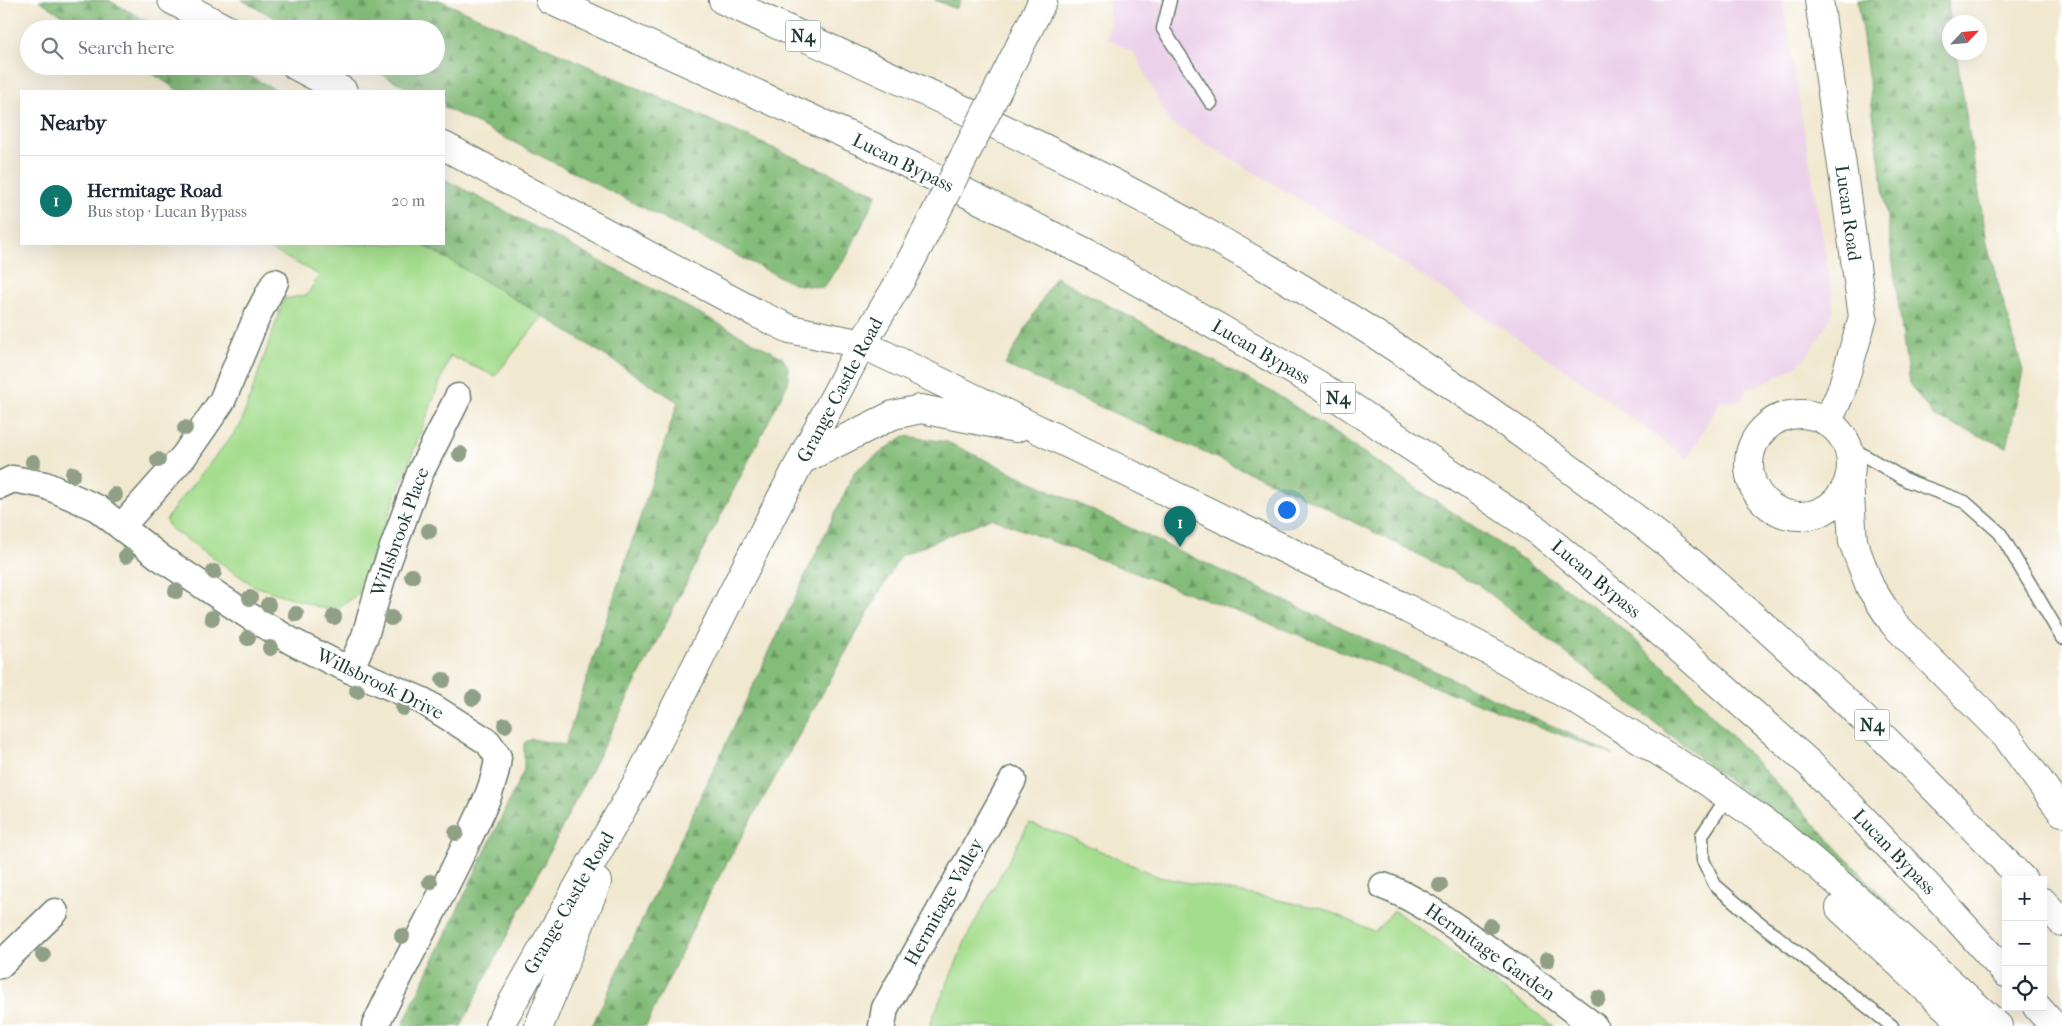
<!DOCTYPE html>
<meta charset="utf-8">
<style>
body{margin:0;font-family:"IM FELL French Canon",serif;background:#f2f2f3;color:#1f2937}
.controls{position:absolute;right:15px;bottom:15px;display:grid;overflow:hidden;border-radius:0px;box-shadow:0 5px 20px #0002}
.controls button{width:45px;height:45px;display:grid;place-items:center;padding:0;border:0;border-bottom:1px solid #e0e1e3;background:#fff;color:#1f2937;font:25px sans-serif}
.compass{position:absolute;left:1942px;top:15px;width:45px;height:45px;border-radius:50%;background:#fff;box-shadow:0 5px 20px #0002;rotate:64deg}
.you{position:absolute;left:1286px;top:509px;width:18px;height:18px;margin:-12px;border:4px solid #fff;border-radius:50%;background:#1a73e8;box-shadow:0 0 0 8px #1a73e833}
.badge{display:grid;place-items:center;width:32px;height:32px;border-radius:50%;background:#0f766e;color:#fff;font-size:16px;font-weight:700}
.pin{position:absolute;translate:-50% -41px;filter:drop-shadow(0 1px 2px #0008)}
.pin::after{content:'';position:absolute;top:26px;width:18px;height:15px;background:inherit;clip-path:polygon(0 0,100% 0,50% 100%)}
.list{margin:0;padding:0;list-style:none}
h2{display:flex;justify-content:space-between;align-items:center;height:65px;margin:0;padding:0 20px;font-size:21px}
h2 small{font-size:16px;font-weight:400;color:#747a83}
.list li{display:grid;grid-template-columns:32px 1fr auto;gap:15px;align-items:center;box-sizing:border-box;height:90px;padding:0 20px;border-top:1px solid #e0e1e3}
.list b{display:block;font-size:19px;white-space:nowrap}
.list p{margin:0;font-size:16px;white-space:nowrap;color:#747a83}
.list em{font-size:16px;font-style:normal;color:#747a83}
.icon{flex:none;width:28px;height:28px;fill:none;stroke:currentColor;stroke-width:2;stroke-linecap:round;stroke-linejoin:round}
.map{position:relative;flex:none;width:2062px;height:1026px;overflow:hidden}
.search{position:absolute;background:#fff;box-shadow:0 5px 20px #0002;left:20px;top:20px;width:425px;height:55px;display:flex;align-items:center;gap:12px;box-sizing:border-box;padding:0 18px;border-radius:28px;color:#747a83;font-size:19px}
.panel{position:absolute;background:#fff;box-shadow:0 5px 20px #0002;left:20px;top:90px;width:425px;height:155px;border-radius:0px}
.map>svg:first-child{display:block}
.built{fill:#ecd1ea}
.grass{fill:#a5dd8e;stroke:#628d61}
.forest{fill:url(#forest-firs);stroke:#527c56}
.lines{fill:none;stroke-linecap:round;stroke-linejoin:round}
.service-casing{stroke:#68796b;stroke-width:15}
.minor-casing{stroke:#68796b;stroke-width:29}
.secondary-casing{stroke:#68796b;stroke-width:30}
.trunk-casing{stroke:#68796b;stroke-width:30}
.service{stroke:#fff;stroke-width:12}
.minor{stroke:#fff;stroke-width:26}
.secondary{stroke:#fff;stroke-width:28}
.trunk{stroke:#fff;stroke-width:28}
.secondary-bridge-casing{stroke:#68796b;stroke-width:30;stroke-linecap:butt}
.secondary-bridge{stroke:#fff;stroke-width:28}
.tree{fill:#90a086}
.labels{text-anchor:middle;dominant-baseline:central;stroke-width:4.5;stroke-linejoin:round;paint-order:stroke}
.shield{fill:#fff;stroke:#627771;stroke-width:1}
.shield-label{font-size:18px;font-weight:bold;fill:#1f3d34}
.street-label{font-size:19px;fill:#1f3d34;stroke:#fff}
</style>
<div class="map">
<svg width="2062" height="1026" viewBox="0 0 2062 1026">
<defs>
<pattern id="forest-firs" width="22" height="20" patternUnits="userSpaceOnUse" patternTransform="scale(1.25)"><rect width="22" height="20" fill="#84bc79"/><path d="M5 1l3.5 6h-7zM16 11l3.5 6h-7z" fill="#6b9a64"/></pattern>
</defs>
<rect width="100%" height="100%" fill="#fff"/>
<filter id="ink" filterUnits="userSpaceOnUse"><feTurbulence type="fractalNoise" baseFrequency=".02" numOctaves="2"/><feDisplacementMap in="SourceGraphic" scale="10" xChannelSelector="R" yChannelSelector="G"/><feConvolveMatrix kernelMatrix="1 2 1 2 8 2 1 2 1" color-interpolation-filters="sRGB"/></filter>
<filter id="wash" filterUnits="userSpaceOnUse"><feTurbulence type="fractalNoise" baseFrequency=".0096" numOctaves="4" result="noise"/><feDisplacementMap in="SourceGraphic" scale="20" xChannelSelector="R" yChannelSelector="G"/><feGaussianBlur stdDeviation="1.12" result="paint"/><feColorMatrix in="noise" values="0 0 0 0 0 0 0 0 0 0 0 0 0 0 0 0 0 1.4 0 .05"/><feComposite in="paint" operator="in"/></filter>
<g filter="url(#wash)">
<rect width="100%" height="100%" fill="#f1e8d0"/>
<path class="built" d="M1108 0H1782L1832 293 1833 311 1827 325 1807 356 1793 368 1763 384 1748 387 1741 400 1720 402 1687 459 1565 369 1353 231 1169 122 1135 53 1106 38 1110 26Z"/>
<path class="grass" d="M272 244H422L543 316 495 376 450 356 358 595 339 607 325 609 254 586 170 528 166 520 176 505 240 426 284 299 307 295 319 275 270 249Z
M1029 823 1065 835 1159 877 1324 909 1375 932 1394 910 1554 1026H929L968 935Z"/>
<path class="forest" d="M39 0H108L162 29H83Z
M242 0H439L877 194 846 258 823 288 794 284 444 107V91H414L366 66H436V29H296Z
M935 0H961L956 9Z
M1858 0H1947L1951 22H1950V52L1956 53 1988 248 2023 371 2007 447 1933 416 1909 383Z
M141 66H231L278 91H179Z
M444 179 782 357 788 367V383L461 1026H402L524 770V743L532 739 565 745 678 402 543 316 422 244H444Z
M1055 277 1276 394 1610 618 1680 681 1899 914 1479 585 1296 493 1005 365Z
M904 436 947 442 1614 755 991 518 900 556 711 891 646 1026H592L855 471Z"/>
</g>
<g filter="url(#ink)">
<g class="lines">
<defs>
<path id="service" d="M1170 0 1163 29 1211 103
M1848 446 1908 481 1965 502 2000 533 2062 638
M1722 805 1702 835 1703 860 1715 885 1756 920 1892 1026"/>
<path id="minor" d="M0 485 13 479 45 485 97 508 161 558 249 616 293 642 333 662 423 701 488 742 498 757C495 787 480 814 467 842 438 904 404 964 375 1026
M121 527 184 456 222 401 258 314 275 282
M350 670 365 636 382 578 420 473 458 397
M1383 886C1414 897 1441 917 1469 936 1512 964 1553 995 1594 1026
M0 965 55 912
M882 1026 885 1008 1013 780"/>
<path id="secondary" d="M1819 0 1863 317 1841 392 1828 421
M1022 42 1043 0
M1749 465a51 51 0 1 1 102 0a51 51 0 1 1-102 0Z
M499 1026 638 781 766 527 862 344 902 278 929 226
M539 1026 597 882"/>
<path id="trunk" d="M172 0 226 29
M550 0 876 148 1095 257 1317 384 1538 531 1672 642 1811 765 1936 895 2006 973
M723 0C887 75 1053 146 1210 235 1335 305 1455 384 1570 469 1619 505 1668 542 1714 582 1822 676 1925 775 2023 880
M296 66 343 91
M444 146 756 313 790 329 862 344 908 366 1406 608 1495 654 1581 703 1705 780 1781 834 1891 928 1998 1026
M802 460 893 415 921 409 1016 428
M1849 481 1853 542 1870 587 1894 624 2007 737 2062 812
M2043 902 2062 922
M1840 908 1966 1026
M2037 1007 2054 1026"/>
</defs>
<use href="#service" class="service-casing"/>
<use href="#minor" class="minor-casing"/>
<use href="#secondary" class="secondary-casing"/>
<use href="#trunk" class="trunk-casing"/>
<use href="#service" class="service"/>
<use href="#minor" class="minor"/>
<use href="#secondary" class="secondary"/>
<use href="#trunk" class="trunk"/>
<defs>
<path id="secondary-bridge" d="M929 226 1022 42"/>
</defs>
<use href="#secondary-bridge" class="secondary-bridge-casing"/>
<use href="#secondary-bridge" class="secondary-bridge"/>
</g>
<g class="tree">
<circle cx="185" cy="428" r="8"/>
<circle cx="460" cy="454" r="8"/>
<circle cx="158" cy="460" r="8"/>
<circle cx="33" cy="462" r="8"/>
<circle cx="73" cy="474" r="8"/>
<circle cx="115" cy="495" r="8"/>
<circle cx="429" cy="531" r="8"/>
<circle cx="126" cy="556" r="8"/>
<circle cx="214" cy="572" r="8"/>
<circle cx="412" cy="576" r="8"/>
<circle cx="176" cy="591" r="8"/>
<circle cx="250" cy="598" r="8"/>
<circle cx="268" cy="605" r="8"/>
<circle cx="296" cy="614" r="8"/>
<circle cx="334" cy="617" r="8"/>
<circle cx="212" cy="618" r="8"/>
<circle cx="391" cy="618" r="8"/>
<circle cx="248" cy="638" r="8"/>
<circle cx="270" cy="648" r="8"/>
<circle cx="443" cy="680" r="8"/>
<circle cx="357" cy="691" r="8"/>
<circle cx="473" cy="698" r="8"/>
<circle cx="403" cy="708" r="8"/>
<circle cx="505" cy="725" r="8"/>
<circle cx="456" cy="833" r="8"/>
<circle cx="430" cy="882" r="8"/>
<circle cx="1440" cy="885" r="8"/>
<circle cx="1490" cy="926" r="8"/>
<circle cx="402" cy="936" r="8"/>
<circle cx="43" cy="955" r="8"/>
<circle cx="1547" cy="960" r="8"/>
<circle cx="1598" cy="998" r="8"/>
</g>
</g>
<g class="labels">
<g class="shield">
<rect x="785.5" y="20.5" width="35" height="31" rx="4"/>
<rect x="1320.5" y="382.5" width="35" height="31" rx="4"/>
<rect x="1854.5" y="709.5" width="35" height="31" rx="4"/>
</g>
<g class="shield-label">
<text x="803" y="36">N4</text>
<text x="1338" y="398">N4</text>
<text x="1872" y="725">N4</text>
</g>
<g class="street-label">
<text transform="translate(903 163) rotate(26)">Lucan Bypass</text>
<text transform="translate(1848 213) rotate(82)">Lucan Road</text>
<text transform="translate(1261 352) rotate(30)">Lucan Bypass</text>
<text transform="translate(840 390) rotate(-62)">Grange Castle Road</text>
<text transform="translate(400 532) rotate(-70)">Willsbrook Place</text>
<text transform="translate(1596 579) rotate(40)">Lucan Bypass</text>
<text transform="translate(380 684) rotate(26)">Willsbrook Drive</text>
<text transform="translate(1894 852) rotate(46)">Lucan Bypass</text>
<text transform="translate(944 902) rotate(-61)">Hermitage Valley</text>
<text transform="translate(569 903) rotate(-60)">Grange Castle Road</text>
<text transform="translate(1490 952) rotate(35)">Hermitage Garden</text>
</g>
</g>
</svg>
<div class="controls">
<button>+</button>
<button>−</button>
<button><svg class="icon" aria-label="locate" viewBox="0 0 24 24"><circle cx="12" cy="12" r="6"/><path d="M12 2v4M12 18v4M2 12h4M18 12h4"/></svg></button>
</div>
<svg class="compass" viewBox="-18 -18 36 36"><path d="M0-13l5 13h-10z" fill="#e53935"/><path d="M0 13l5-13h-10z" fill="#747a83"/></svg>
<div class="you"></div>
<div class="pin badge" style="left:1180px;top:547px">1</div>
<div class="search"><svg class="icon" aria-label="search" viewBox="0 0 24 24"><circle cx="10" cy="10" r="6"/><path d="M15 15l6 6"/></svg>Search here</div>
<section class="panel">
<h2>Nearby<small></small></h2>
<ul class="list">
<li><span class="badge">1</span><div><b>Hermitage Road</b><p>Bus stop · Lucan Bypass</p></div><em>20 m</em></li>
</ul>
</section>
</div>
